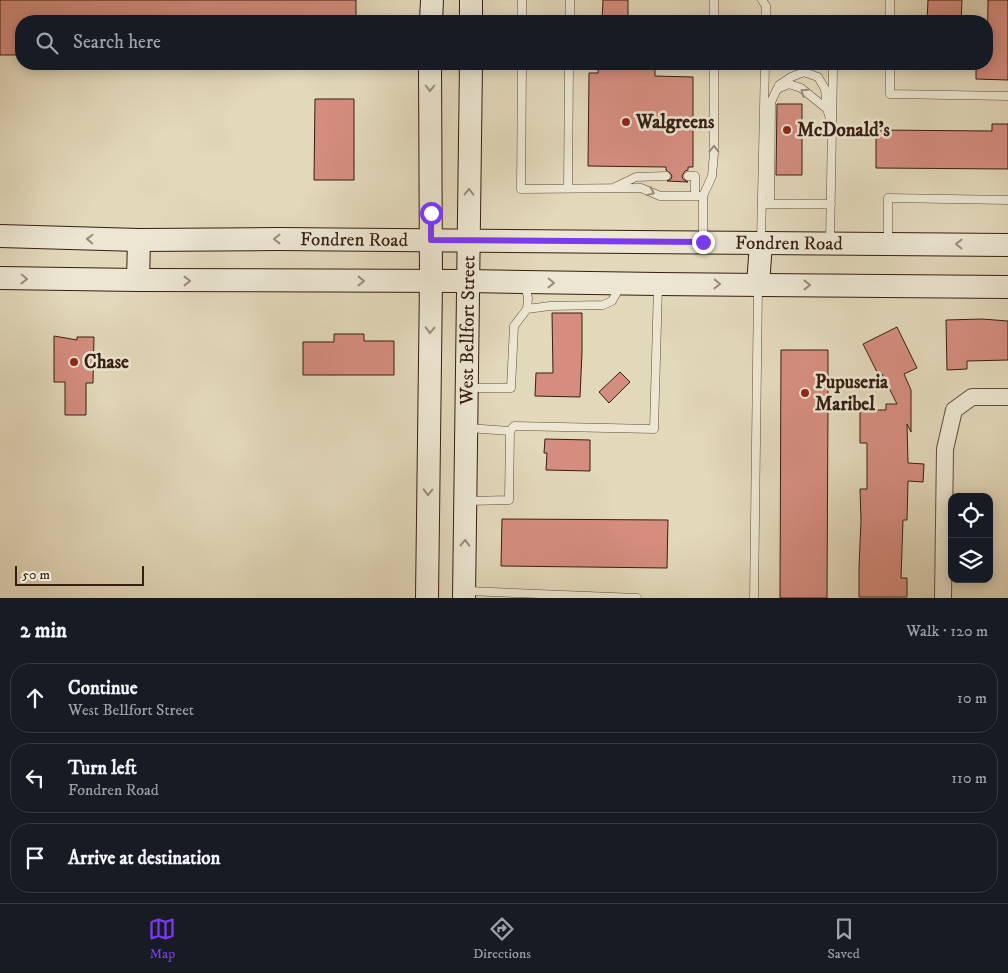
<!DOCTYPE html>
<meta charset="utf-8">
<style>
body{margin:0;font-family:"IM FELL DW Pica",serif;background:#242831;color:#f1f3f6}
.controls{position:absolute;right:15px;bottom:15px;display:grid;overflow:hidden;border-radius:10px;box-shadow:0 2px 12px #0003}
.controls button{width:45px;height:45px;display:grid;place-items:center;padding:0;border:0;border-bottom:1px solid #363941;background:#171b24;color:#f1f3f6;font:25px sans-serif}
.scale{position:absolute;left:15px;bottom:12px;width:129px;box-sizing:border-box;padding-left:5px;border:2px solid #361e11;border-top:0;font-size:14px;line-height:18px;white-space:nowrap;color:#361e11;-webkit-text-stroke:4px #ece6d2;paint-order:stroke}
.stop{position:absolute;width:15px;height:15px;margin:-11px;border:4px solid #7c3aed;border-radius:50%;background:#fff}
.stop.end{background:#7c3aed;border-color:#fff;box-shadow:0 1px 5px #0008}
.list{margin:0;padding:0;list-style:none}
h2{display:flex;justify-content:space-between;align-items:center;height:65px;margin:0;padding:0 20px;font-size:21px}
h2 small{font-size:16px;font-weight:400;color:#9ea1a6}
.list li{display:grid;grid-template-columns:32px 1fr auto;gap:15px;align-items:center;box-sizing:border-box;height:70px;margin:0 10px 10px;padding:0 10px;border:1px solid #363941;border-radius:20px}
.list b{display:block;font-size:19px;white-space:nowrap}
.list p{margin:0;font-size:16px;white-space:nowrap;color:#9ea1a6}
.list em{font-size:16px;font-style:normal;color:#9ea1a6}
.icon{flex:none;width:28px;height:28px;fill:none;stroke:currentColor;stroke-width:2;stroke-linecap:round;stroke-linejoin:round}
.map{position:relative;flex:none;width:1008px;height:598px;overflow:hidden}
.search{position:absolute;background:#171b24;box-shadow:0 2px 12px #0003;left:15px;right:15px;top:15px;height:55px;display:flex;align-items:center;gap:12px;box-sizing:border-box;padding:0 18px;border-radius:20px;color:#9ea1a6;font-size:19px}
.sheet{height:305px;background:#171b24}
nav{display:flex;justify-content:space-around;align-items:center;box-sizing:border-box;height:70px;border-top:1px solid #363941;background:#171b24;font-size:14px;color:#9ea1a6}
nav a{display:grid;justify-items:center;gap:2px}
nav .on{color:#7c3aed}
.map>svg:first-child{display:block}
.building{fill:#d58d7f;stroke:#361e11}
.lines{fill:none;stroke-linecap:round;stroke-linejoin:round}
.service-casing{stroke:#614c3b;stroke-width:9}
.minor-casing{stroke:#614c3b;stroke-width:18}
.secondary-casing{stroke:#361e11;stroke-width:24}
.service{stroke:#ece6d2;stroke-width:8}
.minor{stroke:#ece6d2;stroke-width:16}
.secondary{stroke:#ece6d2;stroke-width:22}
.oneway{stroke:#9a8c7b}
.route{stroke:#7c3aed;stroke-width:6}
.poi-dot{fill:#8f2418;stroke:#ece6d2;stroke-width:2}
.labels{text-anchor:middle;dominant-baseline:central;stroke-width:5;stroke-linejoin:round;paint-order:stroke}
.poi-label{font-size:19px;font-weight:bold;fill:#361e11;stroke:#ece6d2;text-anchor:start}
.street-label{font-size:19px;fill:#361e11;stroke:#ece6d2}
</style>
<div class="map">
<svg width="1008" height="598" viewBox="0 0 1008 598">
<rect width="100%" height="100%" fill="#e2d8ba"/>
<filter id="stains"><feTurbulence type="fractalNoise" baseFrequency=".004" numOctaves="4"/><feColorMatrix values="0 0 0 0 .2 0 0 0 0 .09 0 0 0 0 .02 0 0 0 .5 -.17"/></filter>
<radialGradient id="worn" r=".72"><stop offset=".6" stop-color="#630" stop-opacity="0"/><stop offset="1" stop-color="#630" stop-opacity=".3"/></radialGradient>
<path class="building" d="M0 0H356V21H21V55H0Z
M603 0H628V21H602Z
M928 0H962L961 21H927Z
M988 0H1008V80L976 79V64H987Z
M598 64H655V76L693 77V167H688V170L685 171 682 176 683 179 688 182 667 181 671 179 672 176 670 173 666 170V167L588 166 589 73H598Z
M315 99H354V180H314Z
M777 104H802V175H776Z
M992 124H1008V169L876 168V130L992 131Z
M552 313H582V352L580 397 535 396 536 373H553Z
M982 319 1008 321V360L967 361V369L947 370 946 320Z
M897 327 917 368 904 374 911 390V432L907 424 908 463 924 464 923 482 908 481 907 520H903L901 578H907V597H859V567L861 521 860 489H867V443H860V410H886V404H897L882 374 879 376 863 344Z
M334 334H364V341H394V375H303V342H334Z
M54 336 77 340V337H94L93 383H86V415H65V382H54Z
M781 350H828V399L817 404H828L827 598H780Z
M620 372 630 382 609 403 599 392Z
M545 439 590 440V471L546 470 547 453H544Z
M502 519 668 520 667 568 501 566Z"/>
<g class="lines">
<defs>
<path id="service" d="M714 0V21
M762 0 766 6V21
M522 21V0
M570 21V0
M890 21V0
M522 64 521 189 641 188 660 196H703
M890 64V94L1008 96
M779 85 791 77 804 72 818 77 825 89 827 109
M688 176H695V196
M615 187 636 177 666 176
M568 188 569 64
M766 204H831
M770 204 771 102 777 89 789 84 801 88 827 109 833 128
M703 240V196L712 176 714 153V64
M761 241 765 64
M830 241 833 70
M888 241V198L1008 200
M525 284 528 298 527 309
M469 388H511L514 326 527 309 550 306 603 305 612 301 616 294 617 285
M468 428 510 431 509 500 468 501
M510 431 514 426 654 429 658 287
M467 591 637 598
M754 598 758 287"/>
<path id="minor" d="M943 598 945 449 954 410 972 397H1008"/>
<g id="secondary">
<path d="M431 21 432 0"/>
<path d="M471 21V0"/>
<path id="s1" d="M0 236 139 240 278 239 1008 245"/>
<path d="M0 278 138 280 468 281 658 284 1008 287"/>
<path d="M138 280 139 240"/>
<path d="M758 285 761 243"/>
<path d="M427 598 431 281 430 64"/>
<path id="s2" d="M464 598 471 64"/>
</g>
</defs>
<use href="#service" class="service-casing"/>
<use href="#minor" class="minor-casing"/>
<use href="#secondary" class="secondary-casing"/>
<use href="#service" class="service"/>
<use href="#minor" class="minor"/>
<use href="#secondary" class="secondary"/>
</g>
<defs><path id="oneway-chevron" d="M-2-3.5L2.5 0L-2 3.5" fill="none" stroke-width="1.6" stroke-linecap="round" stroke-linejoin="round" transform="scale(1.25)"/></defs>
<g class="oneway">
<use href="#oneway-chevron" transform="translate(430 88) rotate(90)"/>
<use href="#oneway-chevron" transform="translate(804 92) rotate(-146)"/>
<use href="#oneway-chevron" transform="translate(714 149) rotate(-89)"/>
<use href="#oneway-chevron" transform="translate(469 192) rotate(-89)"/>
<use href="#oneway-chevron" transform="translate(651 192) rotate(22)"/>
<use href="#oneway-chevron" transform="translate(90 239) rotate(-178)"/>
<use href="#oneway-chevron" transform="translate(277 239) rotate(180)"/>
<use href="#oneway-chevron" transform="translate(959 244) rotate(-179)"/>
<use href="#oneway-chevron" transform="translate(24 279) rotate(1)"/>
<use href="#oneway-chevron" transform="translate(187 281)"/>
<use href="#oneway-chevron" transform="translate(361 281)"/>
<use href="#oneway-chevron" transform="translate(551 283) rotate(1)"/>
<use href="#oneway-chevron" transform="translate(717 284) rotate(1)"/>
<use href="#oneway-chevron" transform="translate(807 285)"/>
<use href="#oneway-chevron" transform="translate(430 330) rotate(91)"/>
<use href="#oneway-chevron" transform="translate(428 492) rotate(91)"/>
<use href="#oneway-chevron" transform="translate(465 543) rotate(-89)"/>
</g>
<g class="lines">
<path class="route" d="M431 213V240L703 242"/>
</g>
<g class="poi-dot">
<circle cx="626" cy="122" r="5"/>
<circle cx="787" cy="130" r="5"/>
<circle cx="74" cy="362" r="5"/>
<circle cx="805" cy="393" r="5"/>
</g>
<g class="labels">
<g class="poi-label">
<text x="636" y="122">Walgreens</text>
<text x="797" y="130">McDonald's</text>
<text x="84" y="362">Chase</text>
<text x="815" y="382">Pupuseria<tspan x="815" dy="22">Maribel</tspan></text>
</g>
<g class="street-label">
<text stroke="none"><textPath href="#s1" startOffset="354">Fondren Road</textPath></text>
<text stroke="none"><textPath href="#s1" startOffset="789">Fondren Road</textPath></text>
<text stroke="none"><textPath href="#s2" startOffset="268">West Bellfort Street</textPath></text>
</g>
</g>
<rect width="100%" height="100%" filter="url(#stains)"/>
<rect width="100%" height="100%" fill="url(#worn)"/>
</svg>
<div class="controls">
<button><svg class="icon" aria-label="locate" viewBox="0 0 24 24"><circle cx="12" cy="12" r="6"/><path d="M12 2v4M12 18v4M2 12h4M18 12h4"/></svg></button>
<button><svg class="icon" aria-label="layers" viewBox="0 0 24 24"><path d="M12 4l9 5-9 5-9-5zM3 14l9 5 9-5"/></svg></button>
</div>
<div class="scale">50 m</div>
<div class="stop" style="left:431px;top:213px"></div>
<div class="stop end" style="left:703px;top:242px"></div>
<div class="search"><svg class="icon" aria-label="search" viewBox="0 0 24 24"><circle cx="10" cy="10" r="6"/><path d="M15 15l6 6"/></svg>Search here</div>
</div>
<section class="sheet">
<h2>2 min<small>Walk · 120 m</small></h2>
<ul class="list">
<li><svg class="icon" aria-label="ahead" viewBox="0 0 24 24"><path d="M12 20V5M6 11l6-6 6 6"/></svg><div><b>Continue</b><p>West Bellfort Street</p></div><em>10 m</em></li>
<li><svg class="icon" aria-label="left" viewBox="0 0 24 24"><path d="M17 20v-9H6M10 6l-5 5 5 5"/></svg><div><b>Turn left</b><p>Fondren Road</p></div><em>110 m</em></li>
<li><svg class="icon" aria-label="arrive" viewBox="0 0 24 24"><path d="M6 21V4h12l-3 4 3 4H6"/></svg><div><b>Arrive at destination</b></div></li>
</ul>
</section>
<nav>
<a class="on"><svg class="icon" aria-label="map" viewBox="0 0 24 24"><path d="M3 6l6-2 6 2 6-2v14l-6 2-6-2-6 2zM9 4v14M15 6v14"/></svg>Map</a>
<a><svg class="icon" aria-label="directions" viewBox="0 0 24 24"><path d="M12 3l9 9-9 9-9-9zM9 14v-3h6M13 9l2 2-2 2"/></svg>Directions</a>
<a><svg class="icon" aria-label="saved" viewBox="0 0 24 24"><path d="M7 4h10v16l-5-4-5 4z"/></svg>Saved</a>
</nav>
